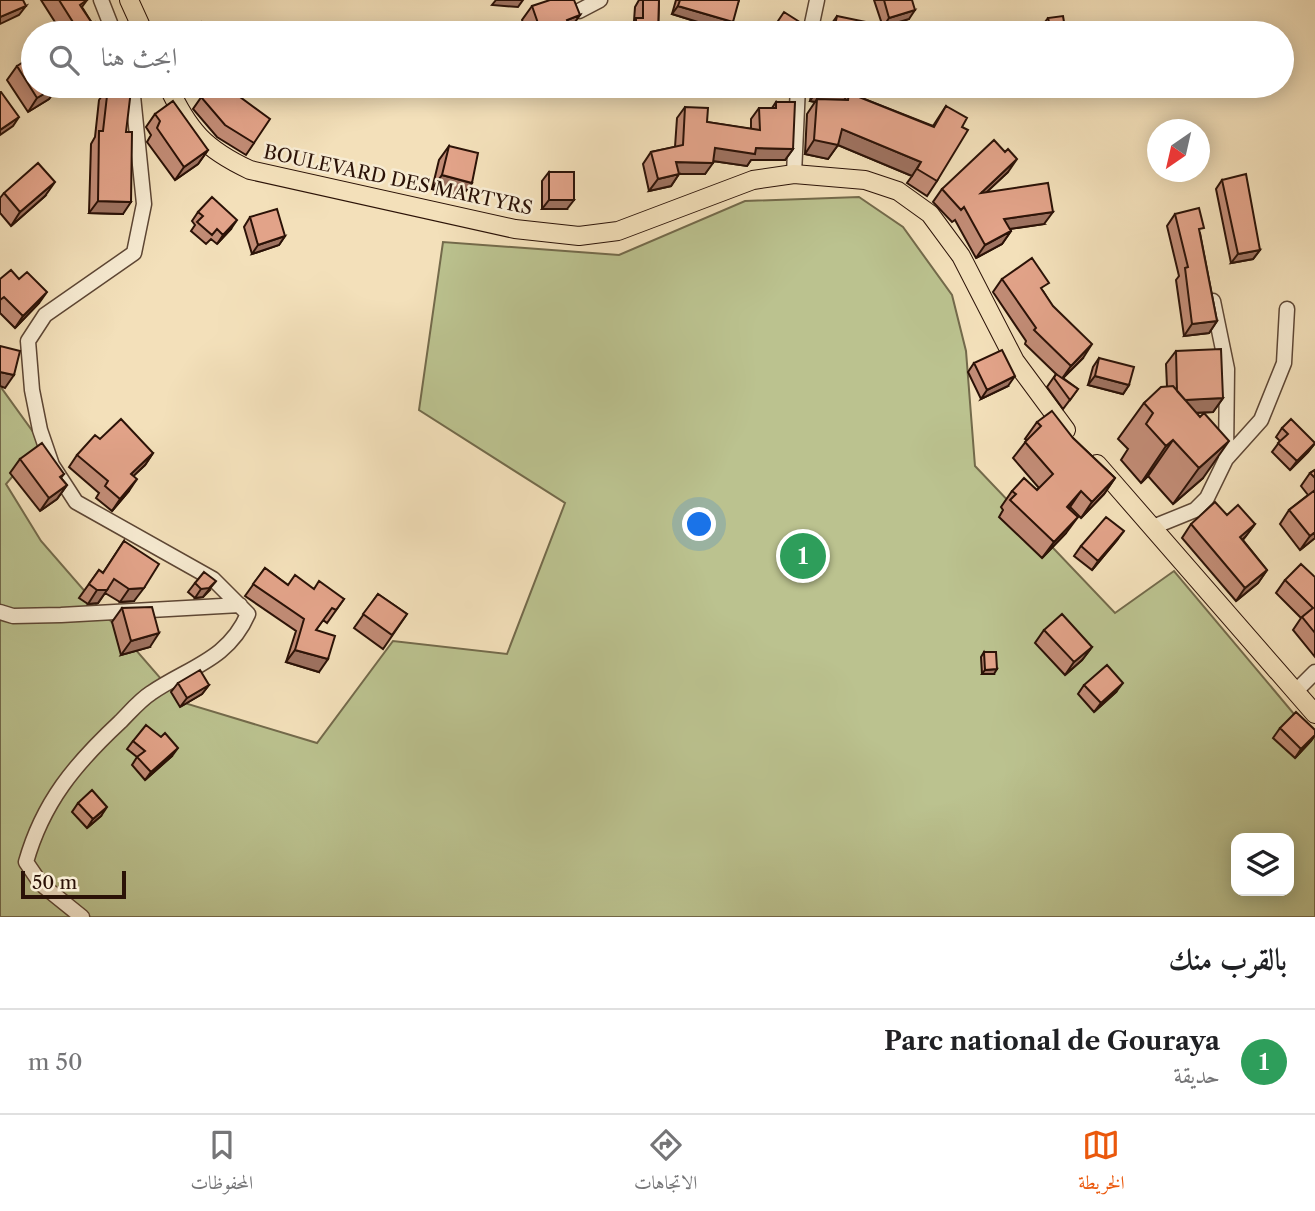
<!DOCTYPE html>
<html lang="ar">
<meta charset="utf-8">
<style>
body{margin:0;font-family:"Libre Caslon Text",Amiri,serif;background:#f6f6f6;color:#202124;direction:rtl}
.controls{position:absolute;right:21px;bottom:21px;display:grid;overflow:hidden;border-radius:14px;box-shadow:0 4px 18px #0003}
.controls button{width:63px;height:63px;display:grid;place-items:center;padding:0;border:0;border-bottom:2px solid #e0e0e0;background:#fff;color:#202124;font:35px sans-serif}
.compass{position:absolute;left:1147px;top:119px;width:63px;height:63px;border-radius:50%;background:#fff;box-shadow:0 4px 18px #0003;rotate:214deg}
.scale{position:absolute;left:21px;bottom:18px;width:105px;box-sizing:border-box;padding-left:7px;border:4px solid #2b1207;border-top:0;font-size:19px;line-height:24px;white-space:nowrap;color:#2b1207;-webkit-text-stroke:5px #f7ebd2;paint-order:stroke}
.you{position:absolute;left:700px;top:525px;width:24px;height:24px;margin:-18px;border:5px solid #fff;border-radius:50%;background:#1a73e8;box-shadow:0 0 0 10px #1a73e833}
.badge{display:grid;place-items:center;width:46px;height:46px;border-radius:50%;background:#ea580c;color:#fff;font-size:23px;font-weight:700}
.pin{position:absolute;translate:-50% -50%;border:4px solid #fff;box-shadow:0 2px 7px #0006}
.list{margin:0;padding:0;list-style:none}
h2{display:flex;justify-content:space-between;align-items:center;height:91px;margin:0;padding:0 28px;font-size:30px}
h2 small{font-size:23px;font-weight:400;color:#757577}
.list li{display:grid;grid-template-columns:46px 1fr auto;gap:21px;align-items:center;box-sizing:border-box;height:105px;padding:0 28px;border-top:2px solid #e0e0e0}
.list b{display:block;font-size:26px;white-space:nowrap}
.list p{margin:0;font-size:23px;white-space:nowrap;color:#757577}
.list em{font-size:23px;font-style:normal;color:#757577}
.icon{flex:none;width:38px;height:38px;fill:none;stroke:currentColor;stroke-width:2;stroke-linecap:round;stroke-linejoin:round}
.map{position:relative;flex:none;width:1315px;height:917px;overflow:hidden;direction:ltr}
.search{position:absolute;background:#fff;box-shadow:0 4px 18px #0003;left:21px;right:21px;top:21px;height:77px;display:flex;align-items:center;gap:18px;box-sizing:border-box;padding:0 24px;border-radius:38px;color:#757577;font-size:26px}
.sheet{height:196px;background:#fff}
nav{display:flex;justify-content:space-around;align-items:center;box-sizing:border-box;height:98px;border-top:2px solid #e0e0e0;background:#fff;font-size:19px;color:#757577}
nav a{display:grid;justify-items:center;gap:4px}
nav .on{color:#ea580c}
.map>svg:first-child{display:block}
.park{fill:#bbc28f;stroke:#736a4b;stroke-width:2;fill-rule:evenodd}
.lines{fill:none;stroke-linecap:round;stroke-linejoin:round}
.minor-casing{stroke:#5d4634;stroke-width:17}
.major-casing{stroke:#2b1207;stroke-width:20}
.minor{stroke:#f7ebd2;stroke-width:14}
.major{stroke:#f3e0ba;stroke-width:18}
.wall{fill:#c28c76;stroke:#2b1207;stroke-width:2}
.shaded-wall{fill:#9e7260;stroke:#2b1207;stroke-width:2}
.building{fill:#e2a389;stroke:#2b1207;stroke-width:2}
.labels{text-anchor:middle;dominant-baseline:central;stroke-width:5;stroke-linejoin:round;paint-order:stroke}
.street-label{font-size:19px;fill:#2b1207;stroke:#f7ebd2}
</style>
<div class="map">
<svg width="1315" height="917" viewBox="0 0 1315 917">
<rect width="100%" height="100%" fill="#f3e0ba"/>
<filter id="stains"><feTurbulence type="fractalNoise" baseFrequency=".00286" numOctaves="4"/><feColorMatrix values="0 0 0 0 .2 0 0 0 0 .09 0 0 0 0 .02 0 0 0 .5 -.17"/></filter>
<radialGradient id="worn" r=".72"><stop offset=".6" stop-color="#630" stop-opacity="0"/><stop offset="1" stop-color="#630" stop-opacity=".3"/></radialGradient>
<path class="park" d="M859 197 903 227 952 295 966 351 975 466 1115 613 1174 571 1315 739V917H0V386L41 443 6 484 41 541 181 702 317 743 393 641 507 654 565 503 419 410 443 242 619 255 745 201ZM1236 838H1289V891H1236Z"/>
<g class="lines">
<defs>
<path id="minor" d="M101 0 114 33
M579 11 600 0
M810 33 817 0
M791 175 794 174 798 86
M1213 301 1227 369 1226 458
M1153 527 1195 510 1207 498 1226 459 1261 420 1284 363 1287 309
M0 612 13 616 61 615 240 605
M1296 691 1315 672
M82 917 41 884 26 862C43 802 75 764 120 722 130 712 140 700 151 693 189 667 228 660 248 614L213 579 76 502 52 465 40 430 32 390 28 341 45 315 134 253 144 204 132 86"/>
<path id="major" d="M129 0 144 33
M168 86C188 130 205 149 250 170L515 229 579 236 618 231 753 180 794 174 865 180 898 191 930 214 961 256 1015 361 1066 430
M1097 464 1315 714"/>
</defs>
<use href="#minor" class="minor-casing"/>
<use href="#major" class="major-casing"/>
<use href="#minor" class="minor"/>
<use href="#major" class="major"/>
</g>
<path class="wall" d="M41 0H87L82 7 98 33H62Z
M639 0H659L658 33H627V30L634 21 635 7Z
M676 0H739L727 31 672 14Z
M874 0H912L909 19 883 27Z
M532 6 580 15 570 28 571 33H527L522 20Z
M837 16 863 33H825Z
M1048 18 1065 28 1062 33H1047L1045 22Z
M17 66 58 86 49 99 28 112 7 80Z
M209 86 254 143 246 155 217 137 193 109Z
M813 86H853L849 93 933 126 946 106 962 127 937 181 927 196 907 183 912 176 838 145 828 159 805 154 807 114 815 102 810 101Z
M108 87 126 132 123 214 89 213 91 144 95 137 99 100Z
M776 102 793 149 785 160H751L747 166 713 161 705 174H679L671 186 649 191 643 164 651 152 675 147 677 118 685 107 707 122 751 129V119L759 108H772Z
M155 114 208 150 198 164 175 180 147 142 151 135 146 127Z
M449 146 462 196 432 189 439 160Z
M549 172 567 209H542V181Z
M1008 172 986 192 1044 224 1010 229 1011 231 1002 244 976 258 955 220 952 222 933 202 942 189Z
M1222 180 1260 250 1253 259 1231 263 1216 189Z
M4 193 45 196 11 226 0 213V198Z
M198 212 231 229 217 244 211 239 206 244 191 231 195 225 192 221Z
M1175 214 1200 233 1217 321 1209 333 1184 336 1176 280 1179 276 1167 226Z
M250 217 285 236 279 245 252 254 244 227Z
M0 279H19L39 303 15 328 0 313Z
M1002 279 1043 291 1083 358 1063 378 1078 389 1063 409 1047 387 1056 374 1025 344 1026 341 993 292Z
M1176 351 1223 398 1213 412 1196 413 1203 478 1173 504 1148 476 1141 483 1121 460 1128 449 1118 439 1144 403 1167 387 1166 364Z
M1099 358 1129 385 1123 394 1088 385 1093 367Z
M974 363 1008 386 981 399 968 372Z
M1037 422 1073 438 1115 478 1104 494 1081 518 1070 507 1069 509 1066 533 1042 558 999 517 1003 510 1001 507 1012 491 1037 490 1039 488 1013 458 1027 440 1025 439Z
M1282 428 1315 443 1308 452 1290 470 1272 452 1280 441 1276 437Z
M100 439 153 453 145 465 133 476 129 491 112 511 96 498 99 493 69 467 77 455Z
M20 459 64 474 61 478 67 485 57 499 40 511 10 473Z
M1315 470V538L1300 550 1280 524 1289 510 1308 495 1301 486 1310 473Z
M1227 515 1255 524 1243 540 1267 570 1258 583 1236 601 1182 538 1191 524Z
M1117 540 1092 570 1074 556 1081 546Z
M124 541 134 601 120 602 105 593 98 603 88 604 79 598 99 570 103 573Z
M265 568 288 585 314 589 344 599 327 623 323 620 316 630 319 672 286 662 296 631 245 596Z
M1315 577V657L1293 630 1301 618 1276 593 1285 580Z
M195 583 210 590 203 597 195 598 188 592Z
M378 594 407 614 383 649 354 628Z
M122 608 150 647 121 655 112 622Z
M1044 630 1092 647 1082 660 1065 675 1035 643Z
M984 652 994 674H982L981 657Z
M178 683 209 685 202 694 180 707 171 692Z
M1084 685 1116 692 1094 712 1078 694Z
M1280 728 1315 730V735L1311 741 1295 758 1273 738Z
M161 737 172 756 145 780 132 765 137 757 127 749 133 741Z
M78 803 101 816 87 828 72 812Z"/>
<path class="shaded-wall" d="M496 0H523L518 7 492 5Z
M26 6 19 15 0 24V17Z
M678 6 733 22 727 31 672 14Z
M915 10 909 19 883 27 889 18Z
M580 15 570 29 567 20Z
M548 23 541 33H534L539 26Z
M1065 28 1062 33H1048L1051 30Z
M58 86 49 99 28 112 37 98Z
M754 86H795L787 96 751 89Z
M820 86H836L852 89 839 107 817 99 815 102 810 101Z
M19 117 13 126 0 135V130Z
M842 129 921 162 912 176 838 145 828 159 805 154 814 140Z
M715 148H756L793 149 785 160H751L747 166 706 160Z
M208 150 198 164 175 180 184 167Z
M1017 159 1008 172 972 206 981 193Z
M676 162 713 163 705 174H668Z
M679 174 671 186 649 191 658 179Z
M442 175 472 183 462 196 432 189Z
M55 182 45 196 11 226 20 212Z
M549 200H574L567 209H542Z
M98 201 131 202 123 214 89 213Z
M1053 212 1044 224 995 231 1004 219Z
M237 220 231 229 217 244 223 235Z
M1011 231 1002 244 976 258 985 245Z
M285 236 279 245 252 254 258 245Z
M1260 250 1253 259 1231 263 1238 254Z
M47 292 39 303 15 328 23 316Z
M1217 321 1209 333 1184 336 1192 324Z
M1092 344 1083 358 1061 380 1071 366Z
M0 372 14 375 5 388 0 386Z
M1015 376 1008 386 981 399 987 390Z
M1095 376 1129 385 1123 394 1088 385Z
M1223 398 1213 412 1168 414 1177 400Z
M1173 440 1148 476 1141 483 1166 446Z
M1229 441 1203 478 1173 504 1199 468Z
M1315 443 1308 452 1290 470 1297 461Z
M153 453 145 465 123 486 131 474Z
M1115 478 1104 494 1081 518 1092 502Z
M137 479 129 491 112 511 120 499Z
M67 485 57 499 40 511 49 498Z
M1081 491 1070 507 1055 523 1067 507Z
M1078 517 1066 533 1042 558 1054 542Z
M1255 524 1245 537 1231 550 1240 537Z
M1124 531 1117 540 1092 570 1098 561Z
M1315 532V538L1300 550 1310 536Z
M1267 570 1258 583 1236 601 1245 588Z
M216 581 203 597 195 598 201 589Z
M144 588 134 601 120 602 129 589Z
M97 590H107L98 603 88 604Z
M159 633 150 647 121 655 131 641Z
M1092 647 1082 660 1065 675 1074 662Z
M295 650 328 659 319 672 286 662Z
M997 669 994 674H982L985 670Z
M1123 683 1116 692 1094 712 1101 703Z
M209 685 202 694 180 707 187 698Z
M1315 735 1311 741 1295 758 1301 749Z
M178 748 172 756 145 780 151 772Z
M107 807 101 816 87 828 93 819Z"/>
<path class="building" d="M0 0H23L26 6 0 17Z
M59 0H87L80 5 92 23 95 22 98 33H70L69 29 76 27Z
M550 0H574L580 15 567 20 572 32 552 33 548 23 539 26 532 6Z
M643 0H659L658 33H636V18H643Z
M680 0H739L733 22 678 6Z
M884 0H912L915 10 889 18Z
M784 12 806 26 802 33H770Z
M837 16 866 22 863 33H833Z
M1063 16 1065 28 1051 30 1048 18Z
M201 22 205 33H187L185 28Z
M33 56V86H57L37 98 17 66Z
M209 86H225L270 119 254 143 225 125 201 97Z
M836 86H853L852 89Z
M108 87 131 90 126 132H132L131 202 98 201 99 131H103Z
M0 92H1L19 117 0 130Z
M849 93 934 127 946 106 967 118 962 127 968 130 937 181 917 169 921 162 842 129 838 145 814 140 817 99 848 100Z
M173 101 208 150 184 167 157 128 160 121 155 114Z
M776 102H795L793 149 756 148 755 154 715 148 713 163 676 162 679 174 658 179 651 152 683 145 685 107 708 108 707 122 760 130 759 108H776Z
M994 140 1005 152 1008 149 1017 159 981 193 1048 183 1053 212 1004 219 1011 231 985 245 964 207 961 210 942 189Z
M449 146 478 153 472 183 442 175Z
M38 163 55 182 20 212 4 193Z
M549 172H574V200H549Z
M1246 174 1260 250 1238 254 1222 180Z
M212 197 237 220 223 235 217 229 212 235 197 222 203 216 198 212Z
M1199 208 1204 228 1199 229 1217 321 1192 324 1185 268 1188 267 1175 214Z
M277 209 285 236 258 245 250 217Z
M1032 258 1049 283 1041 288 1053 306 1092 344 1071 366 1034 330 1036 328 1002 279Z
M11 270 19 279 27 272 47 292 23 316 4 297 0 300V279Z
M0 346 20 351 14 375 0 372Z
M1221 349 1223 398 1185 400 1177 391 1176 351Z
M1002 350 1015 376 987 390 974 363Z
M1099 358 1134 367 1129 385 1095 376Z
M1056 374 1078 389 1070 400 1054 378Z
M1173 386 1200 417 1204 413 1229 441 1199 468 1173 440 1166 446 1146 424 1153 413 1144 403 1161 387Z
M1052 411 1073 438 1115 478 1092 502 1081 491 1067 507 1078 517 1054 542 1010 500 1016 494 1012 491 1024 478 1037 490 1053 474 1025 442 1041 426 1037 422Z
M121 419 153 453 131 474 137 479 120 499 105 486 108 481 77 455 95 435 100 439Z
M1291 419 1315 443 1297 461 1278 443 1288 434 1282 428Z
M42 443 64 474 60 477 67 485 49 498 20 459Z
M1315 470V478L1310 473Z
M1315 490V532L1310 536 1289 510Z
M1215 502 1227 515 1238 505 1255 524 1240 537 1267 570 1245 588 1191 524Z
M1106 517 1124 531 1098 561 1081 546Z
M124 541 159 564 144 588 129 589 114 579 107 590H97L89 584 99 570 103 573Z
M1301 564 1315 577V633L1302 617 1313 608 1285 580Z
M265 568 288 585 295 575 314 589 319 581 344 599 336 610 332 608 316 630 335 636 328 659 295 650 304 619 253 584Z
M204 572 216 581 209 588 201 589 195 583Z
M378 594 407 614 392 635 363 614Z
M152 607 159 633 131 641 122 608Z
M1062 614 1092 647 1074 662 1044 630Z
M984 652H996L997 669 985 670Z
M1107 665 1123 683 1101 703 1084 685Z
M200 670 209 685 187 698 178 683Z
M1296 712 1315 730V735L1301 749 1280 728Z
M146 725 161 737 165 733 178 748 151 772 137 757 145 751 133 741Z
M92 790 107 807 93 819 78 803Z"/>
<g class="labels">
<g class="street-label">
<text transform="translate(398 180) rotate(12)">BOULEVARD DES MARTYRS</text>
</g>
</g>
<rect width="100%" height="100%" filter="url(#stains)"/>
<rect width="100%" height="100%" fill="url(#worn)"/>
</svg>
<div class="controls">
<button><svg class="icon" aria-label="layers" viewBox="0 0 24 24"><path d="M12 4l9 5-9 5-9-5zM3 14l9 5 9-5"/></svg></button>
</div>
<svg class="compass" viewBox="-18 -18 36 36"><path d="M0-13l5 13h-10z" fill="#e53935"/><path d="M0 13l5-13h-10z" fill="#757577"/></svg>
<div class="scale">50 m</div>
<div class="you"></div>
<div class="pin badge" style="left:803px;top:556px;background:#2e9e5b">1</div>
<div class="search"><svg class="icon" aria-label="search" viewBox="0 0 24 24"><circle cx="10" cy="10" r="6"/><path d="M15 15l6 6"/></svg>ابحث هنا</div>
</div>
<section class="sheet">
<h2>بالقرب منك<small></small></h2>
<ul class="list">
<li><span class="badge" style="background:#2e9e5b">1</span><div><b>Parc national de Gouraya</b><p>حديقة</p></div><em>50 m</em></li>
</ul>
</section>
<nav>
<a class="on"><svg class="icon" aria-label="map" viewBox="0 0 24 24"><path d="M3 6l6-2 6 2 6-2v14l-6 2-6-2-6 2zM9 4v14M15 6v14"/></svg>الخريطة</a>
<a><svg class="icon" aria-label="directions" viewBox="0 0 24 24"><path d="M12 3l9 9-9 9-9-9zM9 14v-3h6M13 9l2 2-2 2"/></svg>الاتجاهات</a>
<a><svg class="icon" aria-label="saved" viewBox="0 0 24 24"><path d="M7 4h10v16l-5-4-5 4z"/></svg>المحفوظات</a>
</nav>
